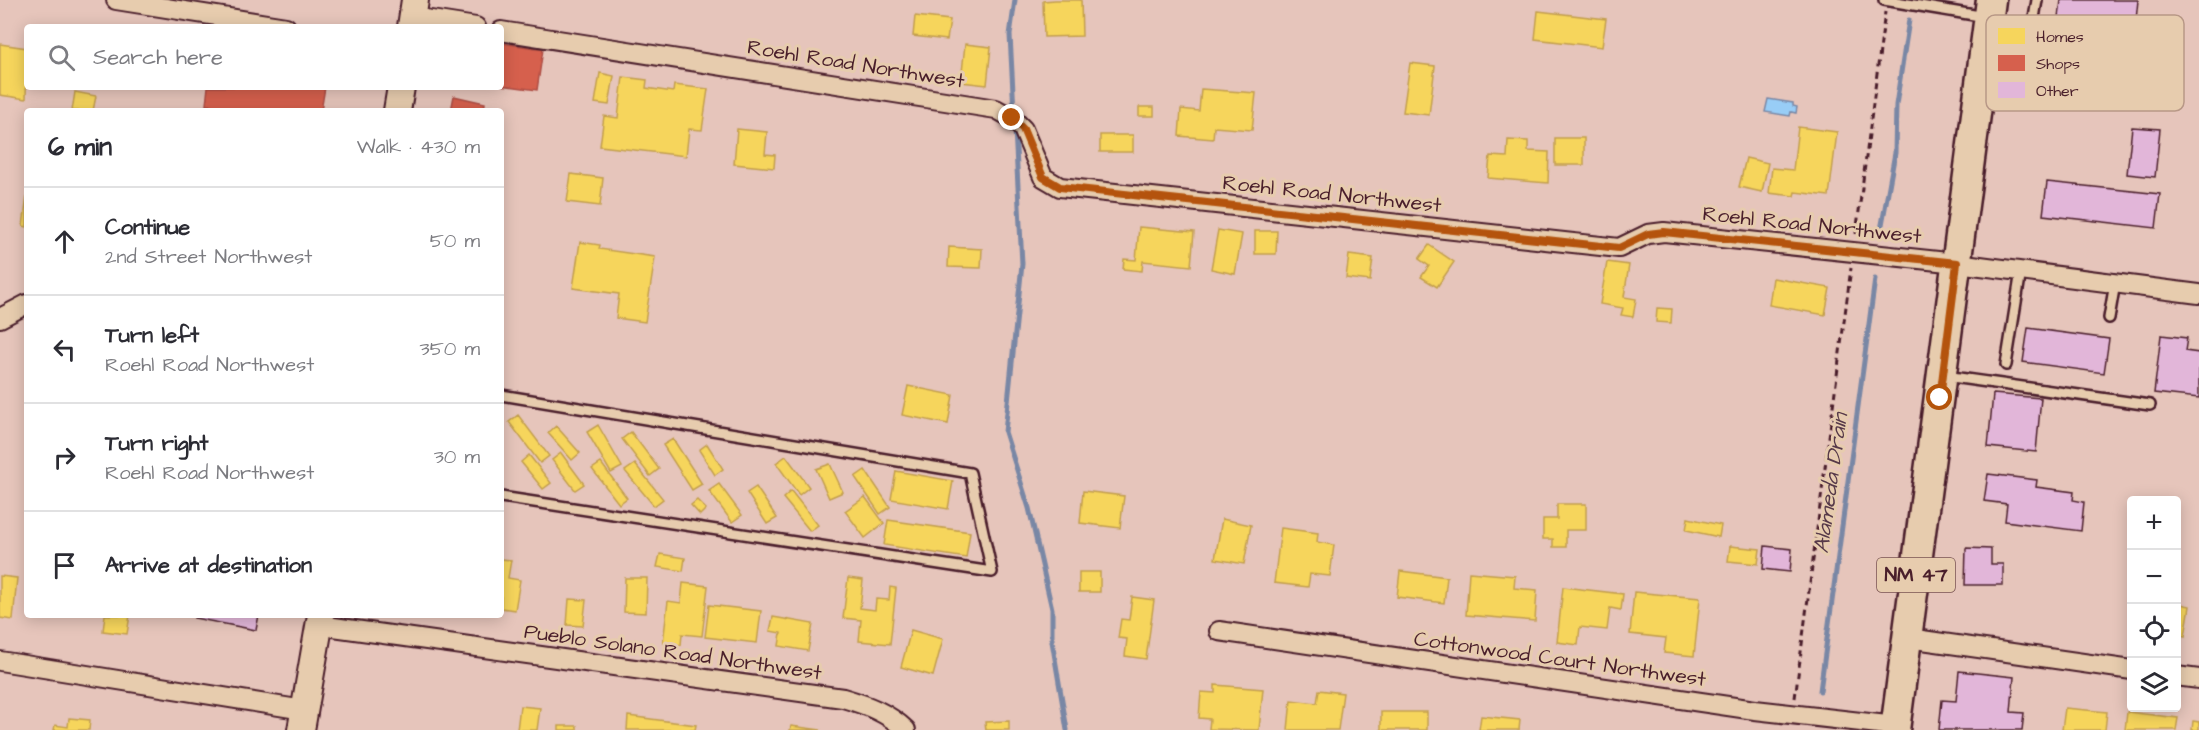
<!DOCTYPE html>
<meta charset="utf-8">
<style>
body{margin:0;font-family:"Architects Daughter",sans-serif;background:#f7f7f7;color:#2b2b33}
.controls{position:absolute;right:18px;bottom:18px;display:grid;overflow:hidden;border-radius:6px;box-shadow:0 3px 15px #0003}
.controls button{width:54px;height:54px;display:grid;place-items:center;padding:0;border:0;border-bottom:2px solid #e1e1e2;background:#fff;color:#2b2b33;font:30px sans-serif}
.stop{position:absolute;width:18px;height:18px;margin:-14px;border:4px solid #b45309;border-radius:50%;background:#fff}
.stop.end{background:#b45309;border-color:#fff;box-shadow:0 2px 6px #0008}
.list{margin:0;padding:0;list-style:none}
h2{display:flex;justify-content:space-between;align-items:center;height:78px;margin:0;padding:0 24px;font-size:26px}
h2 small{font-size:20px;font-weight:400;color:#7c7c81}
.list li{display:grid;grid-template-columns:39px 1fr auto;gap:18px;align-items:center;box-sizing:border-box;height:108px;padding:0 24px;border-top:2px solid #e1e1e2}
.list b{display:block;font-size:22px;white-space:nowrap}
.list p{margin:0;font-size:20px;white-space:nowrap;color:#7c7c81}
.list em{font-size:20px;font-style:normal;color:#7c7c81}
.icon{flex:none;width:33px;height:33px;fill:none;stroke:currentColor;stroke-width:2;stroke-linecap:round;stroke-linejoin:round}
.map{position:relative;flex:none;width:2199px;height:730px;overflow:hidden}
.search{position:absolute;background:#fff;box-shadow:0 3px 15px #0003;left:24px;top:24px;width:480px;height:66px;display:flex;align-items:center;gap:15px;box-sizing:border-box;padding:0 21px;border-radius:6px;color:#7c7c81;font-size:22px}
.panel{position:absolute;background:#fff;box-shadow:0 3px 15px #0003;left:24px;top:108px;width:480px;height:510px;border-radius:6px}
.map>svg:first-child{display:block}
.water{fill:#98cdf6;stroke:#7987a5;stroke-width:1.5}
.homes{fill:#f6d55c;stroke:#c29e4d;stroke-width:1.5}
.shops{fill:#d6604d;stroke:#ac4c43;stroke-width:1.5}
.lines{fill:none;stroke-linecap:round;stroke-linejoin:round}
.stream{stroke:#7987a5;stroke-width:5}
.building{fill:#e2b6d9;stroke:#4a1f2b;stroke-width:1.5}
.lane-casing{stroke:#4a1f2b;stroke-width:14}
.street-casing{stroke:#4a1f2b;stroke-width:22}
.secondary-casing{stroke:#4a1f2b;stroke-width:30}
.primary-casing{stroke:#4a1f2b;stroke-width:33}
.path{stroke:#4a1f2b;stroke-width:3;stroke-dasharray:6 4.5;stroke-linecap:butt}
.lane{stroke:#e7ccae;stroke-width:9}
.street{stroke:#e7ccae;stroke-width:18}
.secondary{stroke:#e7ccae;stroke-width:26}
.primary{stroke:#e7ccae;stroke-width:28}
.route{stroke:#b45309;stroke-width:8}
.labels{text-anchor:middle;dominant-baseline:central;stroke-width:6;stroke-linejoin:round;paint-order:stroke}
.shield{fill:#e7ccae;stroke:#795352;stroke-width:1.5}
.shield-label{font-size:20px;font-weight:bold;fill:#4a1f2b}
.street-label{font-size:21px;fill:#4a1f2b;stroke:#e7ccae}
.water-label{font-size:22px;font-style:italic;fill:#563949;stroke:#e7ccae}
.key{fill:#e7ccae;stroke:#b89887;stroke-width:1.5}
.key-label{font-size:16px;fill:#4a1f2b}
</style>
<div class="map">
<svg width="2199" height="730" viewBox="0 0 2199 730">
<rect width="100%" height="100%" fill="#e6c5bb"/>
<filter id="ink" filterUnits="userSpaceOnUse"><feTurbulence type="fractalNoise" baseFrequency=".0167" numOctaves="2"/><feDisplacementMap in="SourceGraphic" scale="12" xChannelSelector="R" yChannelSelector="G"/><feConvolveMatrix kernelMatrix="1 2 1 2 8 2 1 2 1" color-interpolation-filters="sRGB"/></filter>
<g filter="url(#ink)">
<path class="water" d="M1768 99 1793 103V106L1797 107 1796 113 1791 112 1790 116 1765 112Z"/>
<path class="homes" d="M1055 0H1081L1082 36 1044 37 1043 1Z
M1538 11 1606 19 1602 47 1535 39Z
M915 16 950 20 947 40 913 36Z
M0 44 27 48 26 99 0 95Z
M965 44 991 47 987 85 961 82Z
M1410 63 1435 66 1429 115 1403 112Z
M600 73 614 76 609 105 595 103Z
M623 77 647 80 646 88 673 92 674 85 708 89 702 130 689 129 686 156 600 146 604 116 618 118Z
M1201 89 1256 93 1252 130 1214 127 1213 139 1179 136 1181 109 1199 111Z
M75 92 96 96 93 111H72Z
M1139 107H1154V116H1139Z
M1798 127 1837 132 1829 196 1795 192 1794 196 1769 193 1772 168 1793 170Z
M737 129 767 132 765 154 775 155 774 168 734 164Z
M1100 135H1133V152H1100Z
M1555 138H1584V165H1555Z
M1508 140 1528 141V151L1549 152 1548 183 1488 178 1490 156 1507 157Z
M1746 158 1768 163 1762 192 1739 187Z
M571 174 603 178 600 206 567 202Z
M27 196V227L23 226Z
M1139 227 1194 232 1191 266 1143 261 1142 271 1123 269 1124 259 1136 260Z
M1218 230 1242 234 1235 274 1211 269Z
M1255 231H1277L1276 254H1255Z
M580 242 600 245 599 249 655 257 645 322 616 318 619 294 573 288Z
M1429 245 1454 262 1437 287 1421 277 1429 266 1419 259Z
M949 247 982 249 981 268 948 267Z
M1349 255 1373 258 1370 281 1346 278Z
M1607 262 1629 265 1624 297 1636 299 1633 317 1621 315 1623 308 1600 304Z
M1773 278 1830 288 1825 315 1769 305Z
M1657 308 1672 309 1671 323 1656 322Z
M908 386 953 395 948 424 902 415Z
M518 415 549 456 540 463 509 422Z
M598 425 622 467 611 473 587 432Z
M556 426 580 453 572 460 548 433Z
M631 432 659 469 650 476 622 439Z
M673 439 702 484 692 490 663 445Z
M707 444 723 469 715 475 699 450Z
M561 453 584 484 575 490 552 460Z
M529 455 551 483 543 489 521 462Z
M786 456 809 487 799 495 776 463Z
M601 463 627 498 619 504 592 469Z
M635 464 663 499 654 506 625 471Z
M830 464 843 492 829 498 816 469Z
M865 470 890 507 880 514 855 477Z
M896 471 953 481 948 509 891 499Z
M719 484 742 515 732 522 709 491Z
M756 487 777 518 767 524 747 493Z
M791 491 818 525 810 531 783 498Z
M1083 491 1124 496 1120 528 1080 523Z
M865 497 884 523 865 538 845 511Z
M697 500 706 509 700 515 691 505Z
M1557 504H1586V530H1566V547H1553V539H1543V519H1557Z
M1688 518 1721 525 1719 537 1686 530Z
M1222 519 1251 525 1244 564 1215 559Z
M888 520 970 532 966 558 884 545Z
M1281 528 1318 533 1317 542 1334 545 1330 576 1310 574 1308 587 1274 583Z
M1730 546 1760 549 1758 564 1728 561Z
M660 554 685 558 683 571 657 567Z
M501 559 511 560 508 578 520 580 515 610 501 608Z
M1400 571 1447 577 1444 603 1397 597Z
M1079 572H1100V592H1079Z
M1469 572 1515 576 1514 588 1537 590 1535 621 1466 615Z
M0 576 17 578 13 620 0 618Z
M625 578H647L646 613 624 612Z
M848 578 863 580 860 608 875 610 876 599 889 600 890 587 896 588 890 644 859 641 861 620 843 618Z
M683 583 708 586 702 636 682 634 681 645 663 643 668 601 681 603Z
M1563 587 1623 594 1621 610 1610 608 1607 630 1580 627 1578 645 1557 642Z
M1634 592 1700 598 1694 656 1664 653 1666 638 1630 634Z
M1132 597 1154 600 1146 659 1125 656 1127 639 1118 638 1121 619 1129 620Z
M569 599 586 600 583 626 567 625Z
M2176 603 2190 606 2185 636 2176 634Z
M709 605 761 611 757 643 705 637Z
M105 615H130L127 634 103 631Z
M773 617 813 624 808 651 779 646 781 633 770 631Z
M911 630 943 639 933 676 901 667Z
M1215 685 1263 689 1259 730 1209 729 1210 719 1199 718 1201 692 1215 693Z
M1319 690 1343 693 1338 730H1288L1291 700 1317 703Z
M520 706 540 708 537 730H517Z
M2065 708 2107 712 2105 730H2062Z
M1381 712H1427V730H1381Z
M2127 712 2178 718 2176 730H2125Z
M628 716 696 725 695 730H627Z
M1481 716 1520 720 1519 730H1479Z
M69 718 90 720 89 730H54L55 725 68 727Z
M1009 721V730H986L985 722Z
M2193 721 2199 722V730H2192Z
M559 726H577V730H559Z
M791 726 821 730H790Z"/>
<path class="shops" d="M501 43 543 49 537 90 501 85Z
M208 87H325L321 111H225L226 107 206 105Z
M454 96 485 103 484 111H451Z"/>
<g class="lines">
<path class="stream" d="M1014 111 1010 35 1015 0
M1015 129 1022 264 1005 432 1029 508 1052 609V641L1067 730
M1881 230 1895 153 1896 105 1909 20
M1820 691 1875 279"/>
</g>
<path class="building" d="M2061 0H2138L2132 60 2055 53Z
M2132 127 2160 129 2155 177 2127 174Z
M2047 182 2160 194 2156 228 2043 215Z
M2028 328 2109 339 2104 373 2023 362Z
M2161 335 2187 338 2185 351 2199 353V398L2154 393Z
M1993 394 2041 398 2036 452 1988 447Z
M1988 474 2037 480 2036 487 2074 492 2073 500 2084 502 2081 531 2005 521 2007 504 1984 501Z
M1765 546 1792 549 1790 572 1763 569Z
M1966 548 1991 549V564H2003V585H1965Z
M195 615H259L256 630 194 618Z
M1959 671 2014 677 2011 712 2024 713 2022 730H1939L1942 700 1956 701Z"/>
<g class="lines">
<defs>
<path id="lane" d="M1884 0 1986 17
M1987 51 2022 53 2029 49 2037 0
M2109 318 2115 283
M2006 365 2021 271
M1945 376 2150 405
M501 395 970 473 992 572 501 497"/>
<path id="street" d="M116 0 286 27
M412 17 476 27
M501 31 996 109 1012 118 1023 129 1043 177 1060 187 1619 248 1648 234 1664 232 1957 263 2199 294
M0 318 27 304
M319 625 843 698C867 705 888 713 906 730
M1219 631 1755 710 1896 726
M1908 638 2132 670
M0 661 304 710
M2176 676 2199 679"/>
<path id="secondary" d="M411 27 415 0
M397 111 401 87
M301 730 321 615"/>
<path id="primary" d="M1895 730 1991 0"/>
</defs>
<use href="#lane" class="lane-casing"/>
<use href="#street" class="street-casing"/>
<use href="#secondary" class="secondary-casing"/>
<use href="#primary" class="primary-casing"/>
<path class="path" d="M1856 234 1885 12
M1795 698 1851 268"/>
<use href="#lane" class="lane"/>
<use href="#street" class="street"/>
<use href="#secondary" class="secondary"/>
<use href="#primary" class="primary"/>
</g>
</g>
<g class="lines" filter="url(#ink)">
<path class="route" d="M1012 118 1023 129 1043 177 1060 187 1619 248 1648 234 1664 232 1957 263 1940 398"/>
</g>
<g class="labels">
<rect class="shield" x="1877" y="558" width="78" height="34" rx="4.5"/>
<g class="shield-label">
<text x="1916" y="575">NM 47</text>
</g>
<g class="street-label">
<text transform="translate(856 64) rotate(9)">Roehl Road Northwest</text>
<text transform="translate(1332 194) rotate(6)">Roehl Road Northwest</text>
<text transform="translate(1812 225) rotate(6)">Roehl Road Northwest</text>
<text transform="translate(673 652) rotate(8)">Pueblo Solano Road Northwest</text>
<text transform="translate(1560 659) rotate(8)">Cottonwood Court Northwest</text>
</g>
<g class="water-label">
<text transform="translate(1831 483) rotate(-82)">Alameda Drain</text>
</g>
</g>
<rect x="1986" y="15" width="198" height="96" rx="9" class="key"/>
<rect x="1998" y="28" width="27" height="16" fill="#f6d55c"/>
<rect x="1998" y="55" width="27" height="16" fill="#d6604d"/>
<rect x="1998" y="82" width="27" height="16" fill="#e2b6d9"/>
<g class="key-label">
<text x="2036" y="42">Homes</text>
<text x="2036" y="69">Shops</text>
<text x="2036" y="96">Other</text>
</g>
</svg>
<div class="controls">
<button>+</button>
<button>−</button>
<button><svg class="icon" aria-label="locate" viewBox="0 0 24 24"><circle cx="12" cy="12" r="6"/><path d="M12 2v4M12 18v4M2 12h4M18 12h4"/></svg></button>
<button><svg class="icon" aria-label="layers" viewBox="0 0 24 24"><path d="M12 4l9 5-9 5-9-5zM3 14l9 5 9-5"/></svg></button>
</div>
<div class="stop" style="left:1940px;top:398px"></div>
<div class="stop end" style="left:1012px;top:118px"></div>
<div class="search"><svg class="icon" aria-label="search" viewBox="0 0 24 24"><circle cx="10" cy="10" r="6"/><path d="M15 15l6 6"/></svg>Search here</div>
<section class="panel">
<h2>6 min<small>Walk · 430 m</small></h2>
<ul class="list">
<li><svg class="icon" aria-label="ahead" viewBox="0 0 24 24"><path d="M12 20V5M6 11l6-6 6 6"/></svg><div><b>Continue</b><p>2nd Street Northwest</p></div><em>50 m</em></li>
<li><svg class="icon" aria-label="left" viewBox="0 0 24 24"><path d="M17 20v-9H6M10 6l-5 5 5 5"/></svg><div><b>Turn left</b><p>Roehl Road Northwest</p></div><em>350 m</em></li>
<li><svg class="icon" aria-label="right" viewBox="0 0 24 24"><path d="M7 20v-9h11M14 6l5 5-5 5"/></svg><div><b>Turn right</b><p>Roehl Road Northwest</p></div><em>30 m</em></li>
<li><svg class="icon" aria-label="arrive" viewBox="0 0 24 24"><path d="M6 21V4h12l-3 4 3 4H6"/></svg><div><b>Arrive at destination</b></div></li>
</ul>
</section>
</div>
